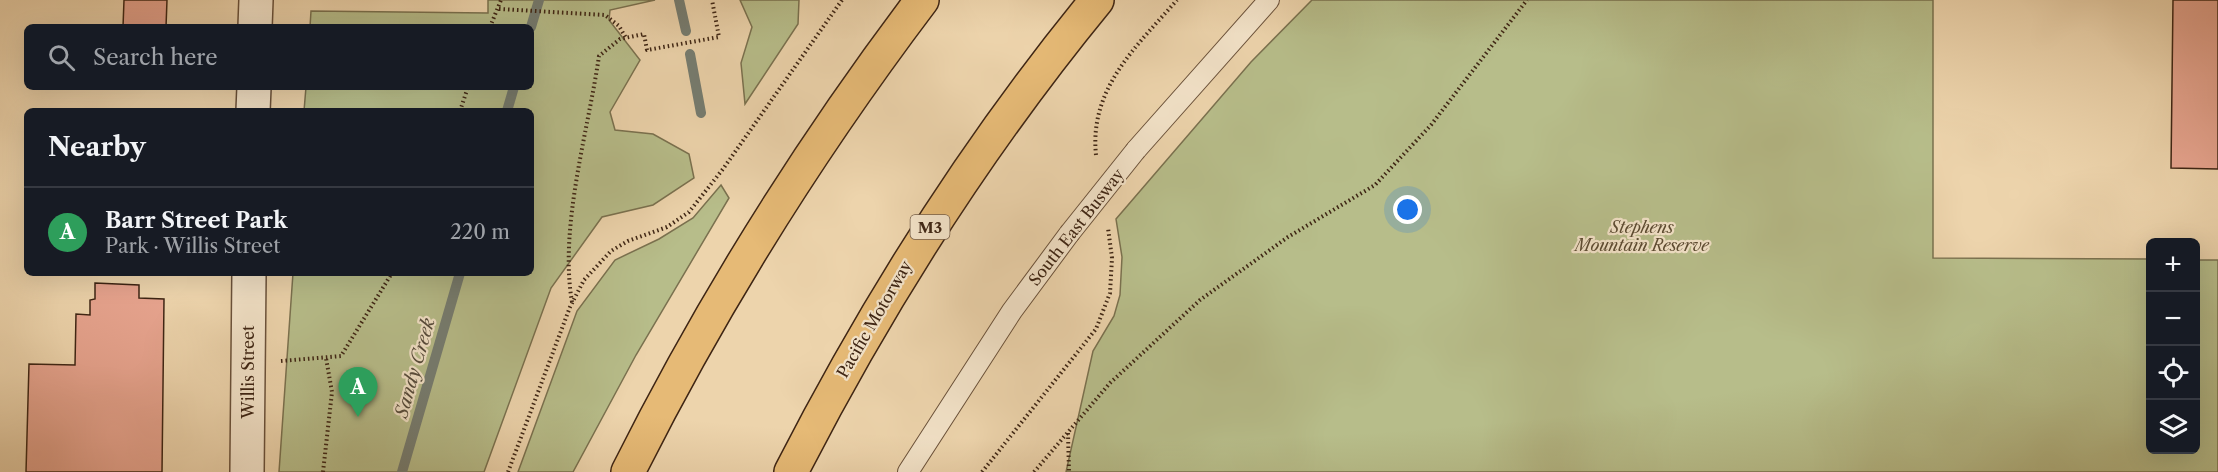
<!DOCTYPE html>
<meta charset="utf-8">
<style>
body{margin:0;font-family:"Libre Caslon Text",serif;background:#20242c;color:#f1f3f6}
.controls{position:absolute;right:18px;bottom:18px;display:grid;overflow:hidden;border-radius:9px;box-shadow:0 6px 24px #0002}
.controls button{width:54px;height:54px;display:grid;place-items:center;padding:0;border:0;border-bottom:2px solid #363941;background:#171b24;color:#f1f3f6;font:30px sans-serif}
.you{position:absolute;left:1408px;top:210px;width:21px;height:21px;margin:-15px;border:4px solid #fff;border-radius:50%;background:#1a73e8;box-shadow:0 0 0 9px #1a73e833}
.badge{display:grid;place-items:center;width:39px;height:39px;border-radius:50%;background:#7c3aed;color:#fff;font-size:20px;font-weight:700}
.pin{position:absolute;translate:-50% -50px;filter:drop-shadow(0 2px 3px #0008)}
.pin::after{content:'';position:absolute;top:32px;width:21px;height:18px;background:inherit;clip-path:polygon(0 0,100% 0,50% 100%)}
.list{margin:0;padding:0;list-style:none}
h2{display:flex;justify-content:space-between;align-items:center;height:78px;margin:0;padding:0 24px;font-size:26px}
h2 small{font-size:20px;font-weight:400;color:#9ea1a6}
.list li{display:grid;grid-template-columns:39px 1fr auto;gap:18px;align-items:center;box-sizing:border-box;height:90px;padding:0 24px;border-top:2px solid #363941}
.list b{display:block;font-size:22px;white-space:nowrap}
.list p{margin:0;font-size:20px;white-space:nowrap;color:#9ea1a6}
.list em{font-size:20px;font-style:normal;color:#9ea1a6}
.icon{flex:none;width:33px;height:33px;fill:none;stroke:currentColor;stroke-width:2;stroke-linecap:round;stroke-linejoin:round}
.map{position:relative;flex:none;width:2218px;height:472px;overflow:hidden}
.search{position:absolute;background:#171b24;box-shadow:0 6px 24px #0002;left:24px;top:24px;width:510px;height:66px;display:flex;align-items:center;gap:15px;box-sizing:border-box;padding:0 21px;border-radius:9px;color:#9ea1a6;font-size:22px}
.panel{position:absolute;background:#171b24;box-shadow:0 6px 24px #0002;left:24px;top:108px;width:510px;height:168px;border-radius:9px}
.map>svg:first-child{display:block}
.green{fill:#b7bd8a;stroke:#7a714f;stroke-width:1.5}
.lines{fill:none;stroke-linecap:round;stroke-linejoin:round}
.stream{stroke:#757d72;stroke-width:10}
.building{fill:#e7a48f;stroke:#3e2514;stroke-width:1.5}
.service-casing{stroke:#6a513a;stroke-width:22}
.minor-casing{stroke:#6a513a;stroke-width:36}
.motorway-casing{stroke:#3e2514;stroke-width:36}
.path{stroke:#3e2514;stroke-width:4;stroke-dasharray:1.5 3;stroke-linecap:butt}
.service{stroke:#f3e3c9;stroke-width:20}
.minor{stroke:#f3e3c9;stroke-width:33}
.motorway{stroke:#e6ba76;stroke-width:33}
.service-bridge-casing{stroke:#6a513a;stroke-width:22;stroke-linecap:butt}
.service-bridge{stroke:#f3e3c9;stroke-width:20}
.labels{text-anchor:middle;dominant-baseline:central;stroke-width:4.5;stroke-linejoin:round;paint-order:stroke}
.shield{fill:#f3e3c9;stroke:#745e4a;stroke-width:1.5}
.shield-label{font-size:15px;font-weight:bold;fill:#3e2514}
.street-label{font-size:16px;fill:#3e2514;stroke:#f3e3c9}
.park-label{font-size:16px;font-style:italic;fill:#5c4b32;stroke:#f3e3c9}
.water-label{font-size:18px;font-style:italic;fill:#554a3b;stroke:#f3e3c9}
</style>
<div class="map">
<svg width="2218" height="472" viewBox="0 0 2218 472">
<rect width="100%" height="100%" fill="#edd4ac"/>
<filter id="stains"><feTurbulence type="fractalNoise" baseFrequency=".00333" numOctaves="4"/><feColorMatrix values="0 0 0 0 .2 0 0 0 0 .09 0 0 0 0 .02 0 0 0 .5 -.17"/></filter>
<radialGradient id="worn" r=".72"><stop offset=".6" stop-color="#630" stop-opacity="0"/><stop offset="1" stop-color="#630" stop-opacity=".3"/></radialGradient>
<path class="green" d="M488 0H655L610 10 609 20 640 60 610 112 615 130 653 134 689 154 694 178 653 205 602 217 551 288 484 472H279L293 273H531V111H304L306 87H531V27H310L311 11 488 13Z
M740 0H799L798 24 745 104 741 63 752 27Z
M1312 0H1933V258L2150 259V450H2196V260H2218V472H1066L1093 351 1114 316 1120 295 1122 257 1116 219 1251 62Z
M721 185 729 198 636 355 573 472H518L577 311 615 260 659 239 693 218Z"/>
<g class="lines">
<path class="stream" d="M679 0 686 31
M531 27 539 0
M690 54 701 113
M507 111 514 87
M402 472 460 273"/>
</g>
<path class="building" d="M124 0H167L166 27H123Z
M2173 0H2218V169L2171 168Z
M95 283 139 285V298L164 299 162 472H26L29 364 75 365 76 314 90 315V300L95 299Z"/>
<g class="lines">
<defs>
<path id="service" d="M1136 150 1269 0
M908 472 1012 311 1069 234"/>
<path id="minor" d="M255 27 256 0
M253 111 254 87
M247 472 249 273"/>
<path id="motorway" d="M628 472C711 306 810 148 922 0
M791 472C877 304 977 146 1097 0"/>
</defs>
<use href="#service" class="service-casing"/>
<use href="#minor" class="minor-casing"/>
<use href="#motorway" class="motorway-casing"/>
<path class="path" d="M499 9 605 15 619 26 626 38
M490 27 501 0
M460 111 468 87
M1096 155C1089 88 1137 46 1177 0
M572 302C559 227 588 132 599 56L620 39 644 34 647 50 719 37 712 0
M281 361 341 356 392 273
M1068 433 1069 472
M323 472 332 392 326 358
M508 472 570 307 584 280 611 251 628 241 667 227 689 212 723 169 842 0
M982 472 1096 329 1110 293 1112 258 1108 228
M1034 472 1110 383 1200 300 1288 237 1375 185 1431 125 1527 0"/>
<use href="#service" class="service"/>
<use href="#minor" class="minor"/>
<use href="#motorway" class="motorway"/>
<defs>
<path id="service-bridge" d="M1069 234 1136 150"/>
</defs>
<use href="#service-bridge" class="service-bridge-casing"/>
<use href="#service-bridge" class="service-bridge"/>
</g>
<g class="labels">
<rect class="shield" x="910.5" y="215" width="39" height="24" rx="4.5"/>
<g class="shield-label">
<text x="930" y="227">M3</text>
</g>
<g class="street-label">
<text transform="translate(1076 227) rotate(-52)">South East Busway</text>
<text transform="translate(874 319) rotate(-60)">Pacific Motorway</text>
<text transform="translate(248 372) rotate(-90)">Willis Street</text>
</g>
<g class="park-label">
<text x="1642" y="227">Stephens<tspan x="1642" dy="18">Mountain Reserve</tspan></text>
</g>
<g class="water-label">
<text transform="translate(415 368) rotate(-74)">Sandy Creek</text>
</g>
</g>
<rect width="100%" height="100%" filter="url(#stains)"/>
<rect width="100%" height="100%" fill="url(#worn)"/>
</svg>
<div class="controls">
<button>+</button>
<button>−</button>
<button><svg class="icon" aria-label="locate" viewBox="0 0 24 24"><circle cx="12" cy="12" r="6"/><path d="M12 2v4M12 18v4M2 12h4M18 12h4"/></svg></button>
<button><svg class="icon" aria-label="layers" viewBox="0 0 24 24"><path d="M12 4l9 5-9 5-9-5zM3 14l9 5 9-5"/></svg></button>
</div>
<div class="you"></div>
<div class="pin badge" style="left:358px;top:417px;background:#2e9e5b">A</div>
<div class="search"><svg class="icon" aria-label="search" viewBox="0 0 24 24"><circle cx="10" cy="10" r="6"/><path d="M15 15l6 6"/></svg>Search here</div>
<section class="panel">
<h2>Nearby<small></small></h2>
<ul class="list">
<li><span class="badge" style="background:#2e9e5b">A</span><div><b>Barr Street Park</b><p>Park · Willis Street</p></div><em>220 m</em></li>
</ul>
</section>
</div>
